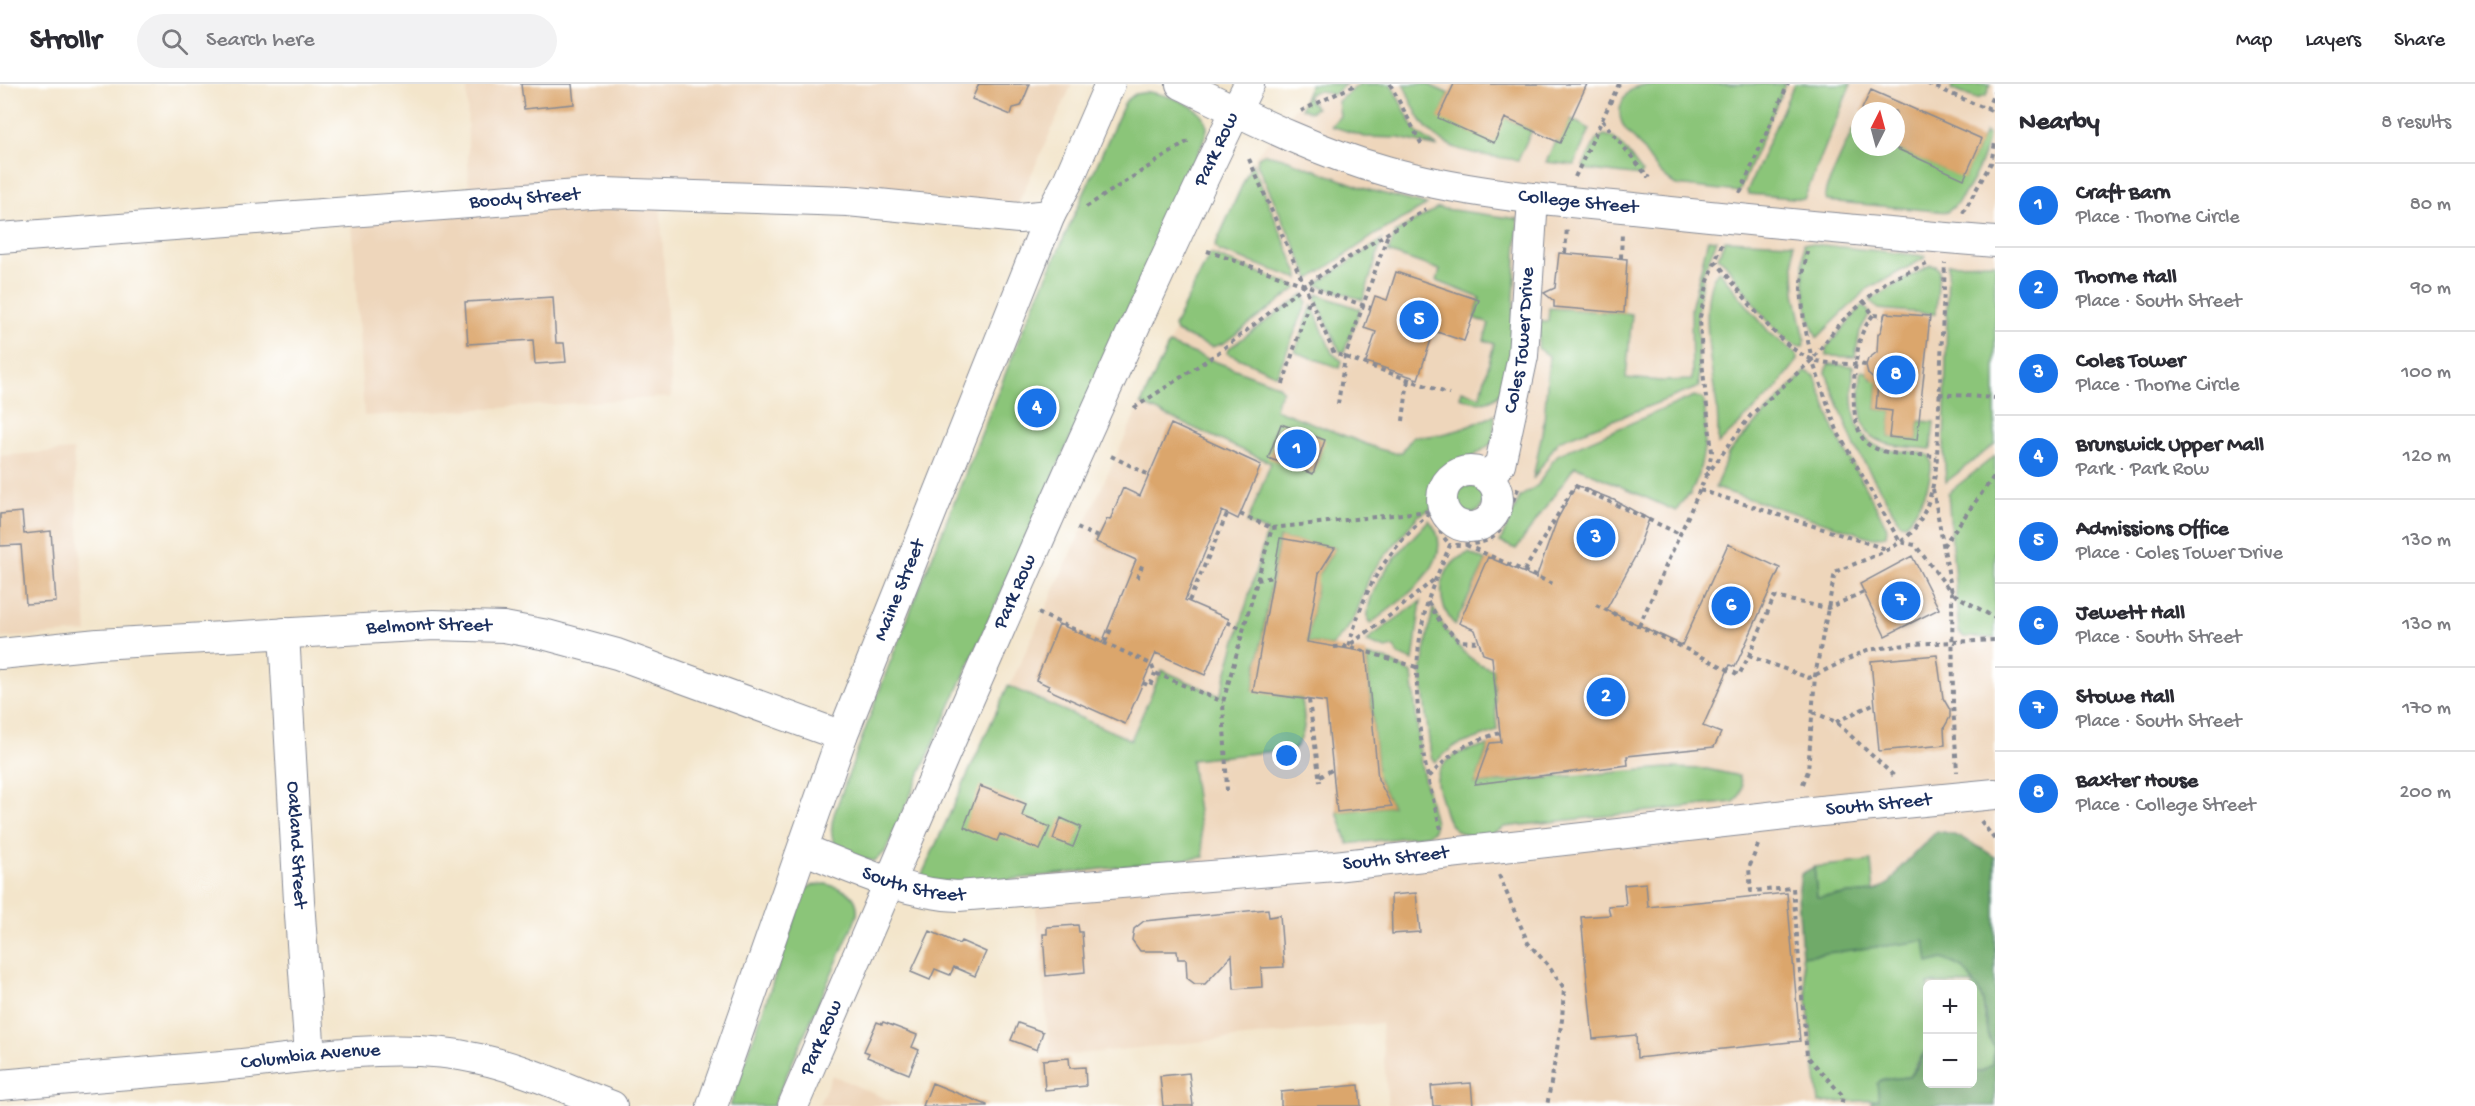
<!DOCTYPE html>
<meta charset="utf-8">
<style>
body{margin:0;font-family:"Gochi Hand",sans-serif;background:#f2f2f3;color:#2b2b33}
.controls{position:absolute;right:18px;bottom:18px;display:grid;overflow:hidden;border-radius:9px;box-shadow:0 6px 24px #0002}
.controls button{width:54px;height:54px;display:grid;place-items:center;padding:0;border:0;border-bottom:2px solid #e1e1e2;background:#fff;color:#2b2b33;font:30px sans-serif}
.compass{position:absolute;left:1851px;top:18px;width:54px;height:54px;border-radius:50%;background:#fff;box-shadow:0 6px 24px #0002;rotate:6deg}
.you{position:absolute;left:1287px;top:672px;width:21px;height:21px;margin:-15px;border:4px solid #fff;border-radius:50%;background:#1a73e8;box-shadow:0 0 0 9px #1a73e833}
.badge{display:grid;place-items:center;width:39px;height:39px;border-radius:50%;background:#1a73e8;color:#fff;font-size:20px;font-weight:700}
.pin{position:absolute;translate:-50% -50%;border:3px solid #fff;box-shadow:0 2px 6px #0006}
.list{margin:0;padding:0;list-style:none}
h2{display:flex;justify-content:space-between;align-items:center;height:78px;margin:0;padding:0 24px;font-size:26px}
h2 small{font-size:20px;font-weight:400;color:#7c7c81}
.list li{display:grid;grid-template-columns:39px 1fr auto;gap:18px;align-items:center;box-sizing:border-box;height:84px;padding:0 24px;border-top:2px solid #e1e1e2}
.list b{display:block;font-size:22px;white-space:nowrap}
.list p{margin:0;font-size:20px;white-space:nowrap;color:#7c7c81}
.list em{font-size:20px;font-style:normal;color:#7c7c81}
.icon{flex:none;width:33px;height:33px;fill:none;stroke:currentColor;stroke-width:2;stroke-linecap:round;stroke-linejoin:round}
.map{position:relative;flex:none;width:1995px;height:1022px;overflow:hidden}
header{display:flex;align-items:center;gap:36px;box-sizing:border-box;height:84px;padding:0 30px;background:#fff;border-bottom:2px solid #e1e1e2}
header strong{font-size:28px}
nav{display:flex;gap:33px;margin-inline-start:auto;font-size:21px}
.search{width:420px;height:54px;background:#f2f2f3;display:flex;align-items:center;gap:15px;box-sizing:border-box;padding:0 21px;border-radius:33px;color:#7c7c81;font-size:22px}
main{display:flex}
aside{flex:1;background:#fff}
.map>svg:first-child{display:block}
.built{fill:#eed6bb;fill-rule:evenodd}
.green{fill:#8bc579;stroke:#537a6c;stroke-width:1.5}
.forest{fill:#70aa69;stroke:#466c64;stroke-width:1.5}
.building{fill:#dba66c}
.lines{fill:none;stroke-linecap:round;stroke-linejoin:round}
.minor-casing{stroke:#878a94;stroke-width:32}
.path{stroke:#878a94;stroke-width:4;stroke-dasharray:4.5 4.5;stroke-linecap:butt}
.minor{stroke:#fff;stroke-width:30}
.labels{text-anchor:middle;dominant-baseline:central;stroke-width:4.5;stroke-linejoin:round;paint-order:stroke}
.street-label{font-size:20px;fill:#1b2f5e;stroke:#fff}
</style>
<header>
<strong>Strollr</strong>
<div class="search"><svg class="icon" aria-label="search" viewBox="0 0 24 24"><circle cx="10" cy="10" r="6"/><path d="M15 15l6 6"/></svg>Search here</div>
<nav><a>Map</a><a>Layers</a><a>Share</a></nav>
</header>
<main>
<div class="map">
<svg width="1995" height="1022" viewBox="0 0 1995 1022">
<rect width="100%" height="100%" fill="#fff"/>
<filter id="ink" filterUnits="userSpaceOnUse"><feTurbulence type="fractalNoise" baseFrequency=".0167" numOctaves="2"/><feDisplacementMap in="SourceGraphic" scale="12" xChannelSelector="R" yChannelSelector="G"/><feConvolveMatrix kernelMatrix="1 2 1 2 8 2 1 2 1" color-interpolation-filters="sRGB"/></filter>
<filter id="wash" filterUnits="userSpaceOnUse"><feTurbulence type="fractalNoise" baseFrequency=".008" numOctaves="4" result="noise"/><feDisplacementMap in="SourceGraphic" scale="24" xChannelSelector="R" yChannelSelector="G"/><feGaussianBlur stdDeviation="1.35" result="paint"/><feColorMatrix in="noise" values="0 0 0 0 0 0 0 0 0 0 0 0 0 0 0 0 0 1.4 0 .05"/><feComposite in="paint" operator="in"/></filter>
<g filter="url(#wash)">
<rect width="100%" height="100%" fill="#f3e5cb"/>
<path class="built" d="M467 0H1072L1018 120 659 99 672 313 364 332 352 137 469 129Z
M1310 0H1995V1022H1388L1381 939 1050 973 1033 793 920 795 1247 90 1256 71 1304 13ZM1860 27H1896V63H1860ZM1928 900H1972V1000H1928Z
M73 366 87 548 0 554V372Z
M832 991 902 1022H818Z"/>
<path class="green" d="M1310 0H1346L1332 11C1323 7 1315 4 1307 13L1316 24 1310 28 1301 24Z
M1360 0H1391L1416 48 1438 63 1399 54 1365 53 1331 42 1340 32 1338 17Z
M1403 0H1427L1449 10 1439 34H1505L1532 46 1518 76C1480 71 1440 69 1419 33 1413 23 1409 11 1403 0Z
M1667 0H1785L1739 108 1676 101C1660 92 1652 79 1642 64 1636 55 1626 50 1622 39 1616 25 1624 6 1639 2 1648 0 1658 1 1667 0Z
M1794 0H1851L1804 115 1748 110 1747 107Z
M1953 0H1991L1986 12 1976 15 1951 5Z
M1149 8C1166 11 1206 21 1207 44 1207 48 1204 55 1203 58L885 768 874 777C844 771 824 766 834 730L887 586 1024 243 1125 18 1135 10Z
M1571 35 1590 45 1574 81 1546 78 1555 57 1559 59Z
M1853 45 1860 49V63H1893L1964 94 1985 48 1988 50C1987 72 1965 117 1947 128L1827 117 1825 112 1826 105Z
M1604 51C1619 52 1630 73 1639 84L1642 88 1640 92 1584 85 1583 82 1596 56Z
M1265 70 1283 74 1369 106 1427 121 1375 151 1310 195 1257 80 1258 73Z
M1252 79 1299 192V195L1219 167 1215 162Z
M1438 124 1518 135 1510 296C1496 318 1485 323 1460 313L1462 306 1480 313 1494 260 1484 256 1489 240 1474 234 1480 214 1437 197 1440 186 1388 168 1396 148Z
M1708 155 1717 156 1703 189 1697 230 1699 303 1558 357 1533 395 1544 338 1549 272 1538 264 1540 237H1548L1549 224 1632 230 1626 294 1662 297 1692 296 1691 225Z
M1382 156 1363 216 1317 201 1318 199Z
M1725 156 1793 159 1795 209 1805 255 1803 263C1782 265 1738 197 1726 180L1718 173Z
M1804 159 1925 172V174L1867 205 1817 254C1804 226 1802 189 1804 159Z
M1210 170 1295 202 1297 204 1224 259 1212 263 1176 248 1174 242Z
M1995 179V360L1946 398 1944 367 1948 180Z
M1930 181 1936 182 1939 186 1936 230 1878 225 1870 216Z
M1719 187 1769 248 1797 271 1798 276 1774 307 1718 360C1718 348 1718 335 1717 323 1713 296 1696 205 1719 187Z
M1304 210 1307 219 1277 291 1227 269 1228 265Z
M1317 210 1360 225 1344 268H1340L1337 261 1316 215Z
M1312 221 1332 269 1342 277 1340 284 1295 268Z
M1863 221 1870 229 1860 247 1855 273 1826 272V264Z
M1169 260 1277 301 1283 307 1278 314 1275 325 1379 365 1395 369 1402 368 1413 352C1444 354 1468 343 1495 331L1493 358 1440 397 1437 405 1436 422 1418 432 1371 489 1355 533 1347 545 1332 562 1307 558 1317 500 1313 499 1335 464 1279 454 1253 607 1302 615C1304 634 1308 650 1294 665L1191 676 1204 773 974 800 920 795 1008 602 1131 656 1162 586 1220 612 1267 448 1247 439 1271 379 1141 320Z
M1828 280 1853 282C1853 312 1847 355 1885 365 1899 369 1917 365 1930 372 1935 394 1920 424 1906 440L1900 439 1855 363 1826 289Z
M1806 287 1815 292 1835 348 1882 434 1887 444 1886 451 1873 454 1715 404 1729 368Z
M1861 287 1867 288 1872 295 1878 296 1876 325 1892 327 1889 353 1917 356 1919 337 1934 338 1931 365C1864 361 1857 356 1861 287Z
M1694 312 1704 315C1708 349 1705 380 1690 411H1687L1676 427 1575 382 1516 465 1500 458 1520 413 1538 401 1552 378 1559 370Z
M1995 372V554L1964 553 1959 548 1948 409Z
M1455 416a14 14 0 1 1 28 0a14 14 0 1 1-28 0Z
M1429 436C1464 477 1397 519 1370 540L1368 537C1364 501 1407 460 1429 436Z
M1469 469 1486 477 1455 541C1433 518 1438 480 1469 469Z
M1421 517 1413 577 1398 571 1394 563 1386 565 1367 558 1372 552Z
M1433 524C1446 548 1465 579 1493 585L1497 647 1453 663 1435 678 1431 673 1421 588Z
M1367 572 1386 575 1412 589 1421 681 1435 739 1433 747 1427 751 1348 760 1337 728 1392 722 1374 686 1377 685Z
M1488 662 1475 700 1667 684 1707 685 1739 692C1744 701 1742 711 1734 718L1504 743C1490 754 1467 757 1453 743 1446 737 1444 726 1442 718 1440 711 1436 702 1437 695 1439 672 1470 664 1488 662Z
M1871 777 1874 808 1817 813 1814 783Z
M826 800C844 805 860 810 857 832L773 1022H730L805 805 813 801Z
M1925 857 1943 875 1963 884 1978 905 1983 917 1987 948 1994 964 1992 980 1981 988H1973L1972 900H1928L1927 964 1909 993 1881 996 1878 1000 1879 1016 1819 1019 1802 872Z"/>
<path class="forest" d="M1937 747C1960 750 1976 761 1995 773V1022H1872V1017L1879 1016 1877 1000 1881 996 1909 993 1918 982 1927 963 1928 1000H1972L1973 988H1981L1992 980 1994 964 1987 948 1983 917 1978 905 1963 884 1943 875 1928 879 1925 857 1802 872 1798 811 1801 790 1814 783 1817 813 1874 808 1890 799 1900 784Z"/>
<g id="blocks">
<path class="building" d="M521 0H572L574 20 524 25Z
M979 0H1030L1021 22 1013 24 1011 31 972 15Z
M1454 0H1587L1560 59 1505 34 1494 59 1438 34Z
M1871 6 1982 55 1964 95 1893 63H1896V27H1861Z
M1559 169 1627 175 1624 229 1554 223V217L1544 209 1555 204Z
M1396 188 1479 216 1464 257 1434 247 1418 295 1366 278 1376 248 1364 244 1369 230 1375 212 1387 216Z
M553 213 556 259H564L566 278 535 280 533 256 468 260 465 218Z
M1885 229 1930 232 1917 356 1889 353 1892 327 1876 325 1878 299 1868 290 1866 281 1868 275 1877 268 1878 250 1881 247Z
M1171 340 1261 381 1238 435 1222 427 1185 516 1229 535 1205 591 1156 569 1125 640 1047 605 1049 602 1036 596 1059 540 1102 559 1136 476 1096 458 1107 435 1110 436 1123 404 1140 412Z
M1281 340 1325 356 1313 390 1268 374Z
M1576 401 1614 416 1649 435 1635 473 1606 526 1682 561 1728 460 1780 484 1735 583 1730 581 1703 642 1721 649 1714 663 1627 672 1628 681 1475 700 1490 659 1501 658 1493 585 1492 573 1483 570 1475 546 1459 539 1488 473 1536 494 1557 436Z
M22 428 24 450 51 447 56 518 26 520 21 461 0 462V430Z
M1280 454 1335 464 1319 489 1307 558 1366 568 1378 695 1392 722 1337 728 1326 618 1253 608Z
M1912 472 1939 525 1885 552 1860 500Z
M1937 571 1943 614 1950 626V633L1944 644 1945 661 1879 667 1871 577Z
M980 702 1026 720 1022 732 1050 743 1040 766 1000 750 997 757 964 743Z
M1061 734 1081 743 1073 763 1053 755Z
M1646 799 1648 823 1787 809 1800 957 1637 974 1636 951 1593 955 1581 833 1610 831 1608 822 1626 821 1624 801Z
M1416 809 1420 848 1392 850 1391 811Z
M1268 825 1269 833 1280 831 1284 883 1261 884 1262 903 1234 905 1232 871 1205 900H1195L1187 894 1186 875H1178L1177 867H1140L1132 856 1134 845 1144 837Z
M1078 841 1079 848H1082L1085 888 1046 892 1043 850H1047V843Z
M930 847 959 860 961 857 986 868 975 892 954 883 950 891 935 885 930 896 911 888Z
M877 938 882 940 883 938 917 951 912 963 919 966 909 990 867 973 869 969 864 967Z
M1018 939 1043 948 1037 966 1011 956Z
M1069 974 1070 984 1085 983 1086 1002 1045 1006 1043 976Z
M1189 989 1193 1022H1163L1160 992Z
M932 999 987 1021V1022H923Z
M1471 999 1473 1022H1433L1431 1002Z
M1359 1001 1361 1022H1281V1008Z"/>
</g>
</g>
<g filter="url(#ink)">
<use href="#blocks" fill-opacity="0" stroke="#878a94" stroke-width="1.5"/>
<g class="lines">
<defs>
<g id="minor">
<path id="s1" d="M1181 0C1248 33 1314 67 1386 87 1466 110 1550 116 1633 124 1753 137 1874 148 1995 158"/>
<path id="s2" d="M0 154 604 109 848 117 1019 134 1050 131"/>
<circle cx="1470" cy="415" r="28"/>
<path id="s3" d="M1487 393 1500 380 1523 272 1533 114"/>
<path id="s4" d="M284 549 299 817 310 972"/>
<path id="s5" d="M0 570 98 560 434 541 504 543 547 551 617 570 842 652"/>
<path id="s6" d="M803 765C852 784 905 810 958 812L1335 782 1821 727 1995 710"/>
<path id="s7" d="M0 1001C74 994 148 989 222 982 304 974 398 956 480 975 525 985 569 1006 612 1022"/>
<path id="s8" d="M712 1022 842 652 1050 131 1068 97 1110 0"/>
<path id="s9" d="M793 1022C875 829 959 636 1044 444 1110 295 1177 146 1249 0"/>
</g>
</defs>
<use href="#minor" class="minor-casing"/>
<path class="path" d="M1390 0 1423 63
M1928 0 1987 25 1995 7
M1987 25 1995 29
M1301 27 1357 0
M1602 36 1649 94
M1249 75 1334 269 1449 310
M1575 93 1619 0
M1740 109 1788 0
M1086 123 1190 56
M1963 129 1991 79 1995 59
M1207 167 1371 224
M1807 167 1801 204 1804 238 1812 276 1838 349 1900 458 1915 461 1952 509 1953 620 1957 688
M1565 169 1567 143
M1621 174 1622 148
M1715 177C1742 207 1774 260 1811 275 1824 281 1851 279 1866 281
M1864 217 1873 231 1885 232
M1873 231C1867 239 1863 246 1860 255 1854 280 1846 345 1869 361 1887 373 1916 370 1937 372
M1283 300 1310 214
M1939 310 1995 314
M1338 320 1345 273 1388 150
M1134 324 1215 271 1305 201 1426 125
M1403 337 1408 295
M1111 372 1149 391
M1706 392 1751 331 1812 276 1839 240 1887 197 1927 180
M1933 405 1952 509 1995 534
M1700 406 1886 465
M1240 430 1272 444
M1077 444 1098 453
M1466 461 1553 500
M1943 462 1995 391
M1524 487 1575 402 1680 450
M1137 494 1143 479
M1257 496 1273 493
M1189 517 1227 430
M1428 518 1441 539 1459 557 1479 558
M1596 521 1739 591 1749 572 1809 594 1867 566 1913 560 1995 556
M1038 529 1151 580 1155 589 1223 618
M1227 538 1243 545
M1639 542 1706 392 1712 368 1702 278 1700 233 1708 197 1722 160
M1105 558 1111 545
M1334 563 1348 562 1396 527 1436 494
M1749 572 1774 513 1828 524 1864 508
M1416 583 1348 562C1356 539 1363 513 1376 492 1390 468 1419 434 1443 420
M1143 599 1150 602 1155 589
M1309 616 1320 698
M1813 628 1836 638 1894 692
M1836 638 1875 619
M1320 693 1333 685
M1429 693C1454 666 1465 659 1500 649
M1803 700 1808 687 1815 592 1835 488C1856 479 1880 471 1899 459 1926 442 1935 402 1937 372L1945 179
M1227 707 1223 618 1272 444 1430 427 1442 451 1450 461
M1981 737 1995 756
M1441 745C1420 672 1406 591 1428 517 1433 498 1443 479 1450 461 1505 461 1500 448 1519 402
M1758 761 1749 784 1751 807 1793 804 1807 972 1843 1012 1841 1022
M1499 791 1528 859 1547 880 1564 904 1562 936 1547 1022"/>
<use href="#minor" class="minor"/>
</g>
</g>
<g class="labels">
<g class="street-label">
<text stroke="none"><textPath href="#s9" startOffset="1046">Park Row</textPath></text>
<text stroke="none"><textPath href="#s2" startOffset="526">Boody Street</textPath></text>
<text stroke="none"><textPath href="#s1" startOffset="418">College Street</textPath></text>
<text stroke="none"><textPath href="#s3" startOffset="144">Coles Tower Drive</textPath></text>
<text stroke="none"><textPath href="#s8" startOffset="549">Maine Street</textPath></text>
<text stroke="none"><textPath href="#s9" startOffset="560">Park Row</textPath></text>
<text stroke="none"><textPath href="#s5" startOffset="430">Belmont Street</textPath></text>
<text stroke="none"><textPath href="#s6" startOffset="1088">South Street</textPath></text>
<text stroke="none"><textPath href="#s4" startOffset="212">Oakland Street</textPath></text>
<text stroke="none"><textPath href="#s6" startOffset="602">South Street</textPath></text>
<text stroke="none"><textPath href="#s6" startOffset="117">South Street</textPath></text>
<text stroke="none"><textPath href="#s9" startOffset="74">Park Row</textPath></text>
<text stroke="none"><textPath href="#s7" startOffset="312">Columbia Avenue</textPath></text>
</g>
</g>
</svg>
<div class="controls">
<button>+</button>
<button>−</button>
</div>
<svg class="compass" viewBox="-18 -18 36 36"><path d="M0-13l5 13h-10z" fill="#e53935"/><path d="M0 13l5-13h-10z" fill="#7c7c81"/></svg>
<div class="you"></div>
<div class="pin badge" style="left:1297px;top:365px">1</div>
<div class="pin badge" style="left:1606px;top:613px">2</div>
<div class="pin badge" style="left:1596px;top:454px">3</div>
<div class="pin badge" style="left:1037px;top:324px">4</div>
<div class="pin badge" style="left:1419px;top:236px">5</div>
<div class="pin badge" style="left:1731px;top:522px">6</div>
<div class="pin badge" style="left:1901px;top:517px">7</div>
<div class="pin badge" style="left:1896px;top:291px">8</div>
</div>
<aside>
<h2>Nearby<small>8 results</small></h2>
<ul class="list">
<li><span class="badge">1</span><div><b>Craft Barn</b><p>Place · Thorne Circle</p></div><em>80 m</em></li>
<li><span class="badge">2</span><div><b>Thorne Hall</b><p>Place · South Street</p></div><em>90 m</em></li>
<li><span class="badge">3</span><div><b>Coles Tower</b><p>Place · Thorne Circle</p></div><em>100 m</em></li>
<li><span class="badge">4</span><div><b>Brunswick Upper Mall</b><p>Park · Park Row</p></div><em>120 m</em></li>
<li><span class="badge">5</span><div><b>Admissions Office</b><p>Place · Coles Tower Drive</p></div><em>130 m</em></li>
<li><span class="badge">6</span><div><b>Jewett Hall</b><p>Place · South Street</p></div><em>130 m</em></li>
<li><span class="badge">7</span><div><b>Stowe Hall</b><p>Place · South Street</p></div><em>170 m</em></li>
<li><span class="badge">8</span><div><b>Baxter House</b><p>Place · College Street</p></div><em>200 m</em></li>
</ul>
</aside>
</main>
